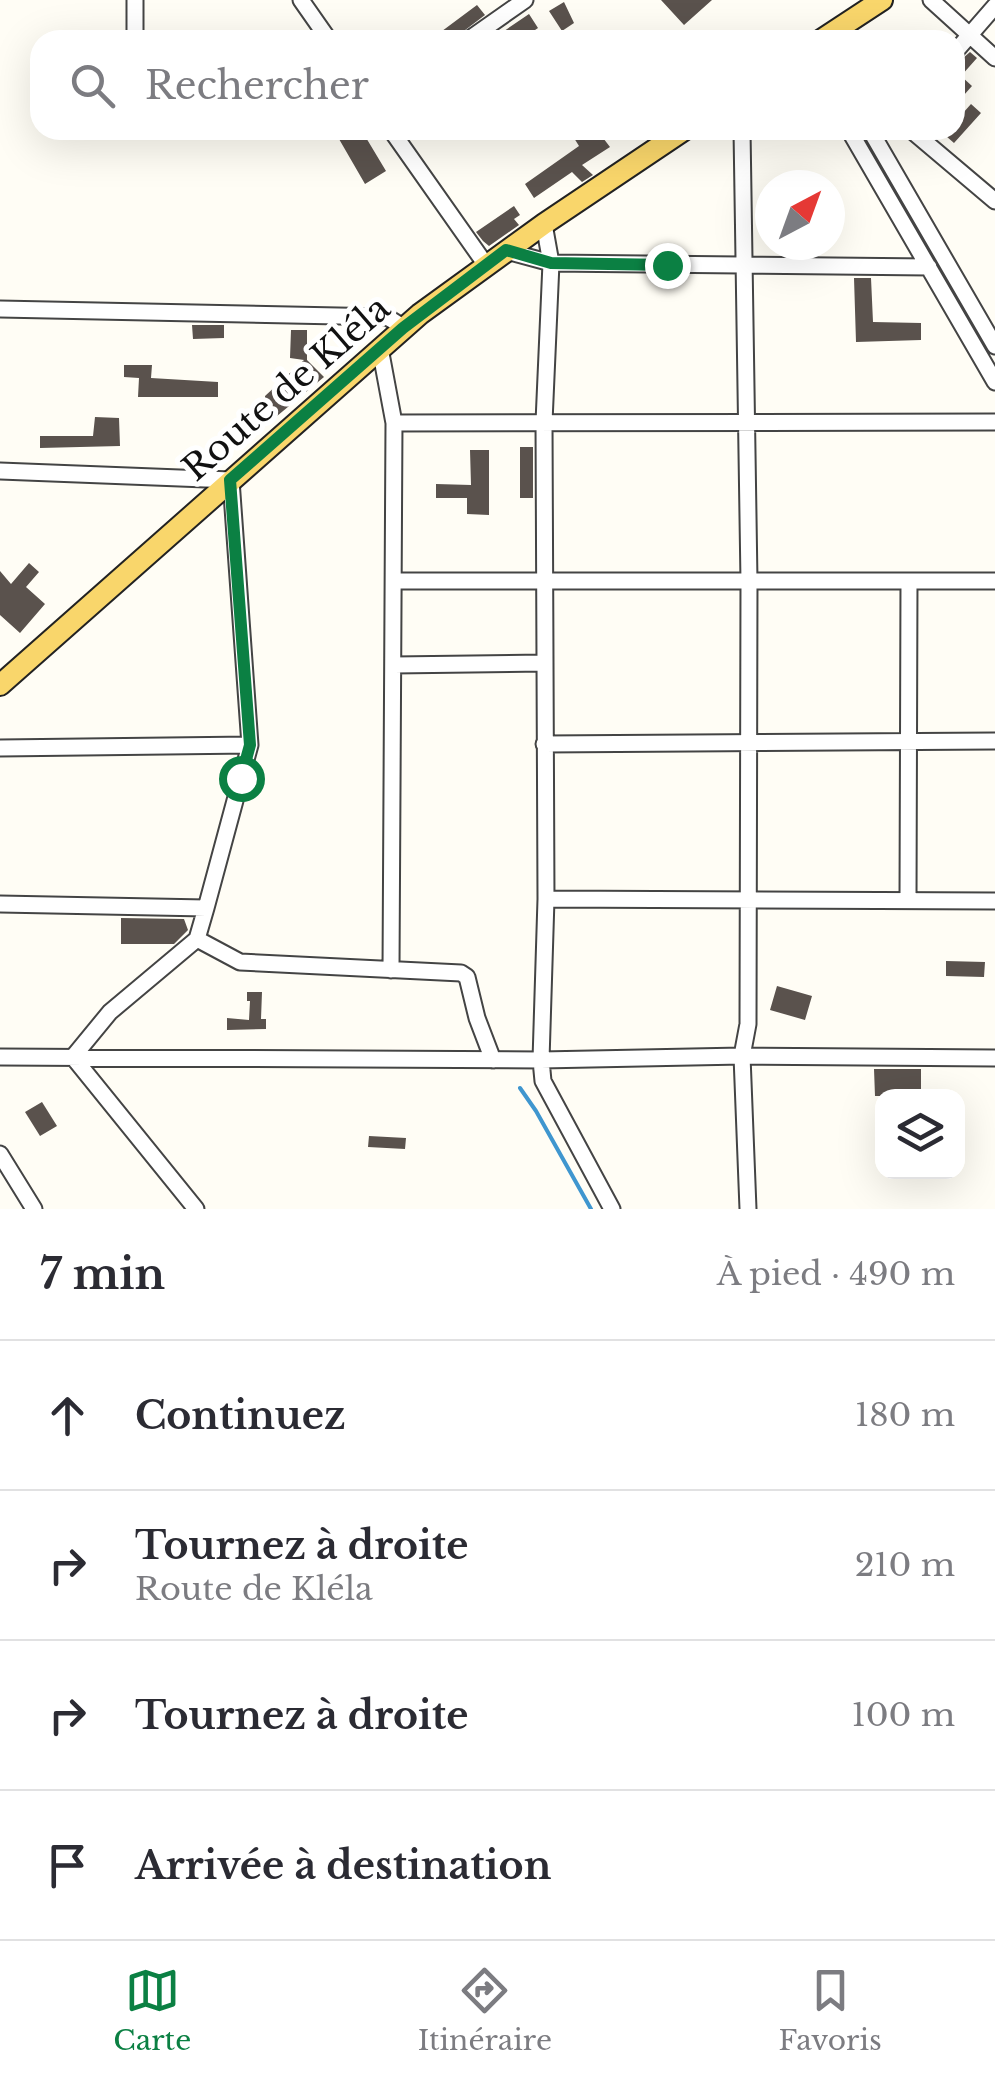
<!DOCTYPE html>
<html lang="fr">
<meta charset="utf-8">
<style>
body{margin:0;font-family:"Libre Baskerville",serif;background:#f2f2f3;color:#2b2b33}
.controls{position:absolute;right:30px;bottom:30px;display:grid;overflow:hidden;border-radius:20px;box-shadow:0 10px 40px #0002}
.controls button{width:90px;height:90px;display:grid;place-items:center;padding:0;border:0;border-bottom:2px solid #e1e1e2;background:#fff;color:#2b2b33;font:50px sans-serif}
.compass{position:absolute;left:755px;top:170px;width:90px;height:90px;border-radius:50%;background:#fff;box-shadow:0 10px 40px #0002;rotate:41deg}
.stop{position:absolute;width:30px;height:30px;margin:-22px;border:8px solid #0b8043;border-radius:50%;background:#fff}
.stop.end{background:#0b8043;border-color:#fff;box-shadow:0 2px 10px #0008}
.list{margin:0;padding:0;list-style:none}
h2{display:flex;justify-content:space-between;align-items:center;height:130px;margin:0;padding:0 40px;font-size:42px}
h2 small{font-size:32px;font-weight:400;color:#7c7c81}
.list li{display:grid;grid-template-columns:65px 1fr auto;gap:30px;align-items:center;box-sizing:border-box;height:150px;padding:0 40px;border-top:2px solid #e1e1e2}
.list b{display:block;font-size:38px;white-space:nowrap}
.list p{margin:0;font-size:32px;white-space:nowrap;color:#7c7c81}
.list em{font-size:32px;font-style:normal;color:#7c7c81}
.icon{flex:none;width:55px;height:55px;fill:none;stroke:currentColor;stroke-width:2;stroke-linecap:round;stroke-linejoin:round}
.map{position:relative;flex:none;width:995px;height:1209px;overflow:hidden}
.search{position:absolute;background:#fff;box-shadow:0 10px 40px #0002;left:30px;right:30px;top:30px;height:110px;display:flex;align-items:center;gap:25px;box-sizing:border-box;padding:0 35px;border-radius:30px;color:#7c7c81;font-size:38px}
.sheet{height:730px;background:#fff}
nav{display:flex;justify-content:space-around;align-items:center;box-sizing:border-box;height:140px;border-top:2px solid #e1e1e2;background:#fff;font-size:28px;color:#7c7c81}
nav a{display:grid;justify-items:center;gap:5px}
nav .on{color:#0b8043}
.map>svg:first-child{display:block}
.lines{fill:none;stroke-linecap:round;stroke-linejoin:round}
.stream{stroke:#3f96cf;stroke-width:4}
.building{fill:#5a524d}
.minor-casing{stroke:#444;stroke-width:19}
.major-casing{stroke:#222;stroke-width:24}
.minor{stroke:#fff;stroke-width:15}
.major{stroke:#f9d66b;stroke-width:20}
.route{stroke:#0b8043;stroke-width:12}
.labels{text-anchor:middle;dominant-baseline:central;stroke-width:10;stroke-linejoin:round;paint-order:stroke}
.street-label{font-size:35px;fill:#111;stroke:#fff}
</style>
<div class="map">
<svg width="995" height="1209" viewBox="0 0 995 1209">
<rect width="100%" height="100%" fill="#fffdf5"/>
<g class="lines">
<path class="stream" d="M520 1088 536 1111 591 1209"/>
</g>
<path class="building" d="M661 0H712L684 25Z
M564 2 574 23 562 31 549 11Z
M477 5 485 15 452 40H430Z
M529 14 538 28 520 40H491Z
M970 52 977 58 961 76 972 86 964 95 955 88V65Z
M971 104 981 113 954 143 939 130H955V122Z
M355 130H375L365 136 386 171 365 184 339 139Z
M569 130H589L594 138 600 134 610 147 582 165 593 175 582 182 572 172 534 198 525 184 579 146Z
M514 206 520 215 514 219 519 225 489 246 483 241 476 232Z
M854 278H871L873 322 921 323V340L856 342Z
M192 325H224V338L193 339Z
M291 330H307V360L324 377 265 426V396L304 360 290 358Z
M124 365H152L151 378 218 382V397H138L139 378 124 377Z
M95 417 119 418 120 446 40 448V436H93Z
M520 447H533V498H520Z
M470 450H489V515L467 514V498H436V484L471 485Z
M29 563 39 572 26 587 45 604 20 633 0 615V571L11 584Z
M121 918 184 919 188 930 174 944H121Z
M946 961 985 962 984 977 946 976Z
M777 986 812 996 805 1020 770 1010Z
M247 992H262L261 1019H266V1029L227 1030V1018L249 1020 250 1001H247Z
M874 1069H921V1096H875Z
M42 1102 57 1126 40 1136 25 1112Z
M369 1136 406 1138 405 1149 368 1147Z"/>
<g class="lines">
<defs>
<path id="minor" d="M135 0V40
M301 0 329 40
M931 0 995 58
M468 40 525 0
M955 52 995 6
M391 130 486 265
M742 130 749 581 748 1024 742 1056 748 1209
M849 130 995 382
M870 130 995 346
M911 130 995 201
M544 224 551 263 544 422 546 899 541 1060 543 1081 612 1209
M506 251 551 263 929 267
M0 309 387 317 403 327
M380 348 394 423 391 970
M394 423 995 422
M0 471 231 480 250 745 206 908 197 939 110 1012 73 1057 196 1209
M394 581H995
M394 665 543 663
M544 744 995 741
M0 748 250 745
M546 899 995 901
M908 900 909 581
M0 904 206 908
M197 939 240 962 461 973 467 977 477 1018 493 1060
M0 1057 541 1060 742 1056 995 1058
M0 1154 34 1209"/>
<path id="major" d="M821 40 882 0
M0 685 420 314 544 224 684 130"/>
</defs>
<use href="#minor" class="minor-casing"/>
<use href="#major" class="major-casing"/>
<use href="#minor" class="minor"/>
<use href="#major" class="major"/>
</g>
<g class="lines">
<path class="route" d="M241 778 250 745 230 480 403 328 506 250 551 263 667 265"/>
</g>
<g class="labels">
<g class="street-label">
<text transform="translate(286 388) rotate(-41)">Route de Kléla</text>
</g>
</g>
</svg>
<div class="controls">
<button><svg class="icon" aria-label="layers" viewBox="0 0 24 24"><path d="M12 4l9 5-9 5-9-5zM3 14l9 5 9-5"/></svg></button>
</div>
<svg class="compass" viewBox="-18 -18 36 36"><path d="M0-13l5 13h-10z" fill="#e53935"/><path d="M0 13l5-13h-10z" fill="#7c7c81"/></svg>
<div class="stop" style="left:241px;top:778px"></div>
<div class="stop end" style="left:667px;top:265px"></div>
<div class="search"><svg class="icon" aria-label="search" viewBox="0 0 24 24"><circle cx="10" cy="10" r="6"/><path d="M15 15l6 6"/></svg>Rechercher</div>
</div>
<section class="sheet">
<h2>7 min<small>À pied · 490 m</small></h2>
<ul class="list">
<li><svg class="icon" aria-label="ahead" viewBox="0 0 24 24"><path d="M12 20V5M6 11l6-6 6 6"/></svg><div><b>Continuez</b></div><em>180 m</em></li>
<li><svg class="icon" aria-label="right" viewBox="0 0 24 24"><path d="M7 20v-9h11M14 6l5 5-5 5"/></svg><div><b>Tournez à droite</b><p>Route de Kléla</p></div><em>210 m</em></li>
<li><svg class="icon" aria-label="right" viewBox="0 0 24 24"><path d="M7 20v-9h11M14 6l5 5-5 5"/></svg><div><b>Tournez à droite</b></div><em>100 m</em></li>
<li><svg class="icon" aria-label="arrive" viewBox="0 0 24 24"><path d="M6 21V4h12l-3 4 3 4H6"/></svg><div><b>Arrivée à destination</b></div></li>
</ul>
</section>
<nav>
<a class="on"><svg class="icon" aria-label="map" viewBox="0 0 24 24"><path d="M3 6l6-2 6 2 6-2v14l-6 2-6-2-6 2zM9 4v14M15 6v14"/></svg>Carte</a>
<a><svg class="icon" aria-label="directions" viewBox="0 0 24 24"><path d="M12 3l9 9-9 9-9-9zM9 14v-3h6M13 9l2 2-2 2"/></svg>Itinéraire</a>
<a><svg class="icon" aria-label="saved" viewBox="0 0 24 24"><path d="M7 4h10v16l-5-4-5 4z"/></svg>Favoris</a>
</nav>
